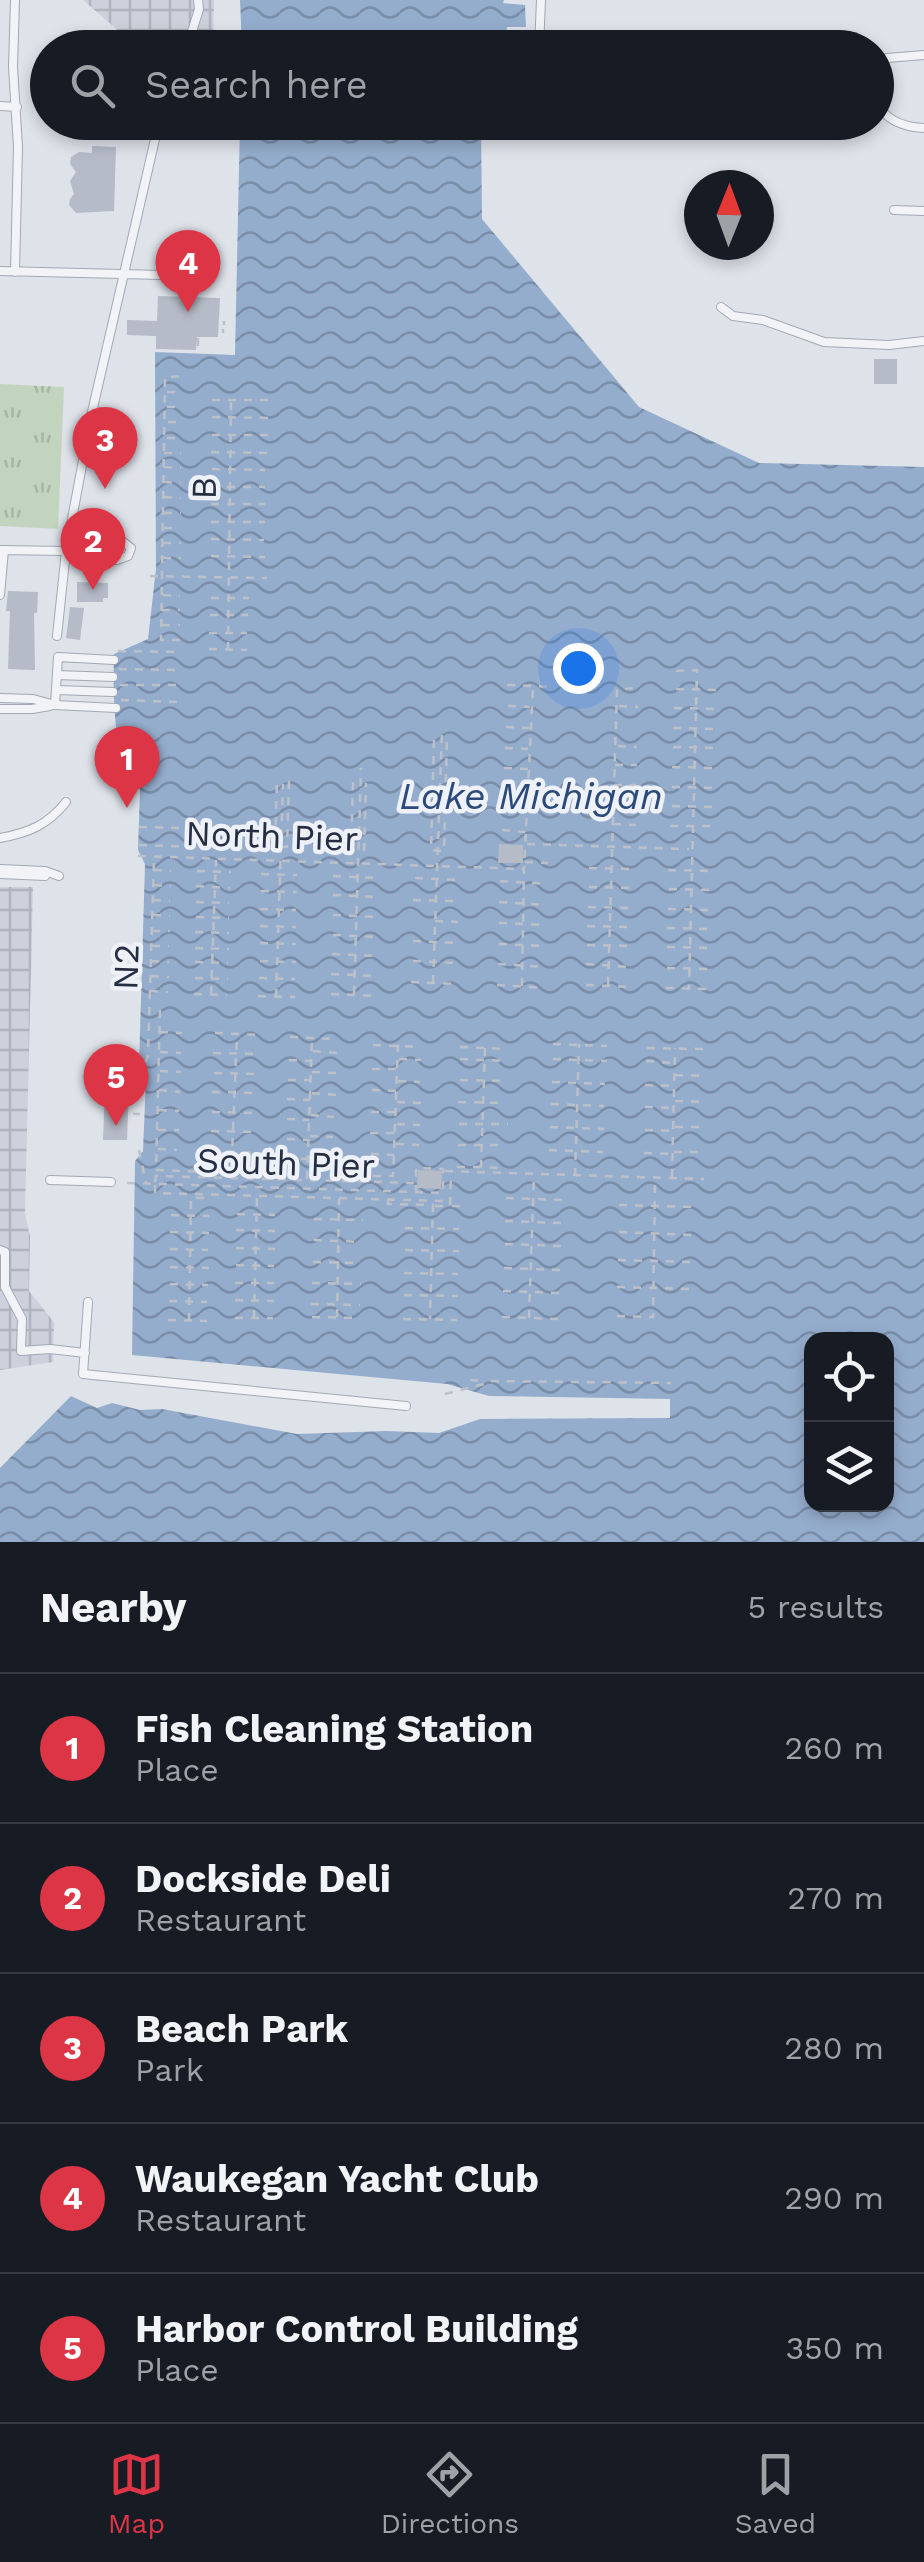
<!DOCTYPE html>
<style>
body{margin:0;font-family:"Work Sans",sans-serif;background:#20242c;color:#f1f3f6}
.controls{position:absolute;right:30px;bottom:30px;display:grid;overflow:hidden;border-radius:20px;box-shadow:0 5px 15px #0003}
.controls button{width:90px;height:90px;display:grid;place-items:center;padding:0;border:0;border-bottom:2px solid #363941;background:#171b24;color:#f1f3f6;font:50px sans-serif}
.compass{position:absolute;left:684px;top:170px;width:90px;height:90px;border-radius:50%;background:#171b24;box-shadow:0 5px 15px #0003;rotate:1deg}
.you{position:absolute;left:578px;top:668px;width:35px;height:35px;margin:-25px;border:8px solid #fff;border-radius:50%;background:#1a73e8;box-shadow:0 0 0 15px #1a73e833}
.badge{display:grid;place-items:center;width:65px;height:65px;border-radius:50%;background:#dc3545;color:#fff;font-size:32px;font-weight:700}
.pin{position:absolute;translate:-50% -82px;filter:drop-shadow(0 2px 5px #0008)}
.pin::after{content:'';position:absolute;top:52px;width:35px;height:30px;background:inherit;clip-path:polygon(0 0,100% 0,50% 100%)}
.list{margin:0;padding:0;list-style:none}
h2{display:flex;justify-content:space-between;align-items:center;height:130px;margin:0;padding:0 40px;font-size:42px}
h2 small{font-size:32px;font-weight:400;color:#9ea1a6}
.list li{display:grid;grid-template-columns:65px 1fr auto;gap:30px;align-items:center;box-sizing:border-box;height:150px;padding:0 40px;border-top:2px solid #363941}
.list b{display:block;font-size:38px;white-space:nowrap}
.list p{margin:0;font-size:32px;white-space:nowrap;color:#9ea1a6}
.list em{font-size:32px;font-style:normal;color:#9ea1a6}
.icon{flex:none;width:55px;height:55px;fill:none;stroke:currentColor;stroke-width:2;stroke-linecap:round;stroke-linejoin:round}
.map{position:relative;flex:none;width:924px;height:1542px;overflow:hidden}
.search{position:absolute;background:#171b24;box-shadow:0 5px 15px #0003;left:30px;right:30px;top:30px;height:110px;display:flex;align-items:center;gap:25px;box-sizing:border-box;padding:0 35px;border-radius:55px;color:#9ea1a6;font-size:38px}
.sheet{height:880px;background:#171b24}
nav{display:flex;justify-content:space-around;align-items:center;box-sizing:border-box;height:140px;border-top:2px solid #363941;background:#171b24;font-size:28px;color:#9ea1a6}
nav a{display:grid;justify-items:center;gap:5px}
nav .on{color:#dc3545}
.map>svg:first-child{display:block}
.industrial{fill:url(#industrial-grid)}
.park{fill:url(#park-tufts)}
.water{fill:url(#water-waves);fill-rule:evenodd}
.building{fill:#b5bbc7}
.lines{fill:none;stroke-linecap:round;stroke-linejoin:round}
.service-casing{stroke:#a3a8b4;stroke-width:10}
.path{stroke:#bcc0c8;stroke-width:2.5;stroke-dasharray:8 8;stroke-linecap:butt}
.service{stroke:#f1f3f7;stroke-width:8}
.labels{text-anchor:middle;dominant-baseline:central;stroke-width:9;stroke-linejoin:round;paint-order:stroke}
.street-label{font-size:35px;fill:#252e42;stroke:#eef1f7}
.water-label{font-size:38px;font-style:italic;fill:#2b4a7a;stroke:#eef1f7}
</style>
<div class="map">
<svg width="924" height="1542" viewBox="0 0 924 1542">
<defs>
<pattern id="industrial-grid" width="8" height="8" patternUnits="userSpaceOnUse" patternTransform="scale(2.5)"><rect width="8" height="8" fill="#ccd1dc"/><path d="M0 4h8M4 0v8" fill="none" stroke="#afb4be"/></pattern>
<pattern id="park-tufts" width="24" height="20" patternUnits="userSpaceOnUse" patternTransform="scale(2.5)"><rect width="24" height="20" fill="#c3d4be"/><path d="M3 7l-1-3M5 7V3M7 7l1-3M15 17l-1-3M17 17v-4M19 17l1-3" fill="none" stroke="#a7b6a4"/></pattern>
<pattern id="water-waves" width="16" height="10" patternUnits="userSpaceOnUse" patternTransform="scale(2.5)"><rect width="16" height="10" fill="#95adcd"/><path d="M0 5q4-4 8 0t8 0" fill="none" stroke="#798da8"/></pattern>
</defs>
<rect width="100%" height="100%" fill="#dee2e9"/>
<path class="industrial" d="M83 0H214L213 47H137Z
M0 887H33L25 1213 30 1237 29 1291 54 1322 53 1362 0 1370Z"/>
<path class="park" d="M0 384 64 387 58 529 0 526Z"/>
<path class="water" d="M240 0H504L503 3 525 5 526 27H507L506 34H480V47H242Z
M240 123H481L482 219 639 407 759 463 924 467V1542H0V1468L71 1396 97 1408 112 1403 140 1410 162 1409 297 1434 386 1431 439 1433 480 1419 670 1418V1399L489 1396 447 1384 132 1355 135 1161 143 1151 146 1079 139 1066 145 864 138 850 140 789C112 772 113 686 114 654L148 639 156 569 155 352 235 355ZM812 1340H886V1504H812Z"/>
<path class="building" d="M92 146 116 147 114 211 76 213 69 205 70 199 74 194 70 181 76 172 70 164 71 157 79 152 92 153Z
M158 296 220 298 218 337H197L196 350 156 349V336L127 335V320L157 321Z
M874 359H897V384H874Z
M77 582 108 583V598H103V602H77Z
M8 591 38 592 37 613H34L35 670 8 669 10 611H6Z
M70 607 84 608 80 640 66 638Z
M499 844 523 845V863H498Z
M105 1088 129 1089 127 1140H103Z
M418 1170 442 1171 441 1189 417 1188Z"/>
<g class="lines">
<defs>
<path id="service" d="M187 48 199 9 198 0
M539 48 541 0
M876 73 887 58 924 55
M876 99C883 120 904 127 924 128
M0 106 17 107
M894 210 924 211
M0 271 203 276
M15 272 18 147 13 67 15 0
M721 307 733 316 763 320 824 342 889 345 924 341
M0 550 66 551 77 560H117L128 556 131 548 121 540 79 539 66 551
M0 595 4 550
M57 636 66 551 92 412 159 122
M57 675 113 677
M56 690 113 692
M0 698 33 699 55 705 116 708
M55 705 58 657 114 660
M0 709H32L50 706
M0 838C28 833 48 825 66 802
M0 869 45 871 59 876
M0 874 45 876
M50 1180 111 1182
M0 1250 5 1252V1287L22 1319 21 1351 50 1349 85 1353
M88 1302 83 1374 406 1406"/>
</defs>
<use href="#service" class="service-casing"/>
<path class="path" d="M224 325V321
M223 329V333
M198 346V338
M167 392H180
M212 400H269
M167 407H181
M212 417 269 418
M168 422H181
M212 435H269
M167 438H181
M211 452 269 453
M164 453H181
M164 467 181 468
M212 469 265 470
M164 482 181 483
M211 487H265
M164 497 181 498
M211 504H265
M164 513H181
M211 522H265
M164 528H180
M211 539 264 540
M163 543H181
M211 556 265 557
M163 558H181
M150 576 267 578
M163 595 180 596
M211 598H249
M162 610H180
M210 615H248
M162 625H180
M209 633H247
M180 640H161L165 377 181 376
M209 649 247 650
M228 650 231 400
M118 651 176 652
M119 669 178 670
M676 671 697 670 689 989
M120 685H177
M507 685 555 687
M676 689 719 690
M121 700 177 702
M508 706 530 707
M619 706 638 707
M674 708 718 709
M506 727 529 728
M673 728 717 729
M434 740 431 850 444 851 447 739
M618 746 637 747
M673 747 717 748
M505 748 528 749
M615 765H637
M672 767 715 768
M504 768 528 769
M353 782 351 850H364L366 783
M614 785H636
M672 787 716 788
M503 789 527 790
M616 805H635
M672 806 716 807
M502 810H526
M613 824 636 825
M670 826H714
M139 827 182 828
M502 830 525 832
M527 844 689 849
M139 845 275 849 277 779
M281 847H287L289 780
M138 856 524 869
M525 862 548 863
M589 868 634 869
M154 870 171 871
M668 870 712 871
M197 871 231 872
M261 874 297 875
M333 876 378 878
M415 878 460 880
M500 881 548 884
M154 885 171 886
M196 886 230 888
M589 887 633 888
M669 889 713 890
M261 891 297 892
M333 895 378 897
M153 900 170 901
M413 900 458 901
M196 902 229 903
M499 902 547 905
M588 907 633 908
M260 909 296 910
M668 909 712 910
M153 915 170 916
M333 915 378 917
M196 917 229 918
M435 921 458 922
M499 923 547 925
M260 926 296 927
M587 926 632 927
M667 928 710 929
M152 931H170
M195 932 229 933
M333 935 378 937
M413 941 458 943
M260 943 296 944
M499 944 547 946
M587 945 631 946
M152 946H169
M667 947 710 948
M195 948 229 949
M332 954 377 956
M151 961 169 962
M260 961 296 962
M413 961 458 963
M195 962 228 963
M498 964 546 967
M586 964 630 967
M667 968 710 969
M331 974 376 976
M151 976 169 977
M195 978 228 979
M259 978 295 979
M411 982 456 984
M433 983 442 732
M497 985 545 988
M586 985 631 987
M608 985 617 689 638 688
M522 986 524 869 533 686
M666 988 710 989
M150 991 168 992
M194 994 227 995
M211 994 216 860
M331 994 376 996
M354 994 361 768
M258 996 295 997
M276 997 283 784
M160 1010 156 1170 209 1172V1176
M160 1032 182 1033
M215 1033 259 1035
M290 1037 336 1039
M553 1044 607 1046
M373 1045 421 1047
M460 1047 508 1049
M485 1048 481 1167 497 1168 498 1171
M647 1048 708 1049
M313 1051 337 1053
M160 1052 181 1053
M213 1053 257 1054
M399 1059 421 1060
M460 1059 508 1061
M553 1059 607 1061
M289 1060 311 1061
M646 1061 674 1063
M372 1069H396
M160 1071 181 1072
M312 1072 336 1073
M214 1073 258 1074
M675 1075 707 1076
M141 1078 148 1055 154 858
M288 1080H311
M460 1080 508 1081
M398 1081 420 1082
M552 1082 605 1084
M645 1085 674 1086
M159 1090 180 1092
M372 1090 396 1091
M212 1092 256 1093
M312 1093 336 1095
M287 1099 310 1100
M675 1101 707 1102
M397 1102 421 1103
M458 1102 506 1103
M551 1104 604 1106
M645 1107 673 1108
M159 1110 179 1111
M212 1112 256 1113
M371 1112H395
M133 1114H140
M311 1115 334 1117
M287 1119 309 1120
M397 1124 420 1125
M459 1124H508
M550 1127 604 1129
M675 1127H706
M158 1130H179
M645 1130 673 1131
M211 1131 255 1132
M370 1133H394
M310 1136 333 1137
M287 1139 309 1140
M396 1144 419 1145
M458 1145H506
M158 1149 177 1150
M139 1150 146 1183
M549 1150 603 1152
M211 1151 255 1153
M674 1152H706
M644 1153 673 1154
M371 1154 394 1155
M309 1157 332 1159
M285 1158 308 1159
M457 1167H480
M445 1171 704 1179
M575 1176 579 1044
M672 1177 675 1048
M231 1178 237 1034
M307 1179 312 1039
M155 1182 156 1176 416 1183
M363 1182V1176H393L398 1045
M127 1183 443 1193V1169L416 1168V1192
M155 1185V1193L443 1201V1195
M506 1198 563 1200
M388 1200V1204L433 1205 430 1319
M619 1205 694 1207
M435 1206H450L451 1176
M452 1206H460
M237 1214 275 1215
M171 1215 209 1216
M314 1219 363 1220
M505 1221 562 1223
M405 1228 459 1229
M236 1230 275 1231
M170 1232 209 1233
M619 1232 694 1235
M314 1240 362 1242
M505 1244 562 1246
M236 1248 275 1249
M170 1249 208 1250
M405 1250 459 1251
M618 1260 693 1262
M313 1262 361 1263
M236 1265 274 1266
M170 1267 209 1268
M504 1268 560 1270
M404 1273 458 1274
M235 1283H274
M312 1283 361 1284
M170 1284 208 1285
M617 1287 692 1289
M503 1291 560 1293
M404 1295 458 1296
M235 1300 274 1301
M169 1301 207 1302
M311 1304 360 1305
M617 1316 653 1317 655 1180
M312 1317 360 1318
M337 1317 339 1199
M502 1317 559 1319
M235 1318H273
M254 1318 257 1196
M529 1318 534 1175
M403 1319 457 1320
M168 1320 207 1321
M189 1321 191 1198H208V1194
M470 1380 486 1381
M445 1394 484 1384 488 1381 671 1383"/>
<use href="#service" class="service"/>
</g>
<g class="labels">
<g class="street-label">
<text transform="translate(204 488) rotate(-89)">B</text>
<text transform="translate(272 836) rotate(2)">North Pier</text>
<text transform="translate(126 967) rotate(-88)">N2</text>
<text transform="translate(286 1163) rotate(2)">South Pier</text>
</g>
<g class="water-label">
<text x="531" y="796">Lake Michigan</text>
</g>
</g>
</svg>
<div class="controls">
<button><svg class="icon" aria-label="locate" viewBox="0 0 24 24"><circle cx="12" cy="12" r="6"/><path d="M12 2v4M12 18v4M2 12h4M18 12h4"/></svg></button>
<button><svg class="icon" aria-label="layers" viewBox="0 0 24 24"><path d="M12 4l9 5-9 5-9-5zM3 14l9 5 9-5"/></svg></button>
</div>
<svg class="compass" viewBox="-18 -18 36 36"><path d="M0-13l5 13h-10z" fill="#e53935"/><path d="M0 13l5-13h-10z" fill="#9ea1a6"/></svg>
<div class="you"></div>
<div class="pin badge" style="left:127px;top:808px">1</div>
<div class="pin badge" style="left:93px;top:590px">2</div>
<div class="pin badge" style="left:105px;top:489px">3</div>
<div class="pin badge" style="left:188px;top:312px">4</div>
<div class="pin badge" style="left:116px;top:1126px">5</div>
<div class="search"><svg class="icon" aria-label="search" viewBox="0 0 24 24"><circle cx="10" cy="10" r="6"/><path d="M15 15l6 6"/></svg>Search here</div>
</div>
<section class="sheet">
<h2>Nearby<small>5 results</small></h2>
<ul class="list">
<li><span class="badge">1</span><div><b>Fish Cleaning Station</b><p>Place</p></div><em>260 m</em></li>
<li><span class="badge">2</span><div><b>Dockside Deli</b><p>Restaurant</p></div><em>270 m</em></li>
<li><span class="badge">3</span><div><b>Beach Park</b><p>Park</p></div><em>280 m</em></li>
<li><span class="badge">4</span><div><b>Waukegan Yacht Club</b><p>Restaurant</p></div><em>290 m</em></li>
<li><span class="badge">5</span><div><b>Harbor Control Building</b><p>Place</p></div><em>350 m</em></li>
</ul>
</section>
<nav>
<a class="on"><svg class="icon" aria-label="map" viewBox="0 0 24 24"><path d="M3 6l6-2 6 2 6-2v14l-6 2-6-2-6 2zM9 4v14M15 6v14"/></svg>Map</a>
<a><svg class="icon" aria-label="directions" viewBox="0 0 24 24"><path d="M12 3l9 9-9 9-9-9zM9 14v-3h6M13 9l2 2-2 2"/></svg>Directions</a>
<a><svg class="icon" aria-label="saved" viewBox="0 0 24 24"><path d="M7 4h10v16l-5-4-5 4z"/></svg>Saved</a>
</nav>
